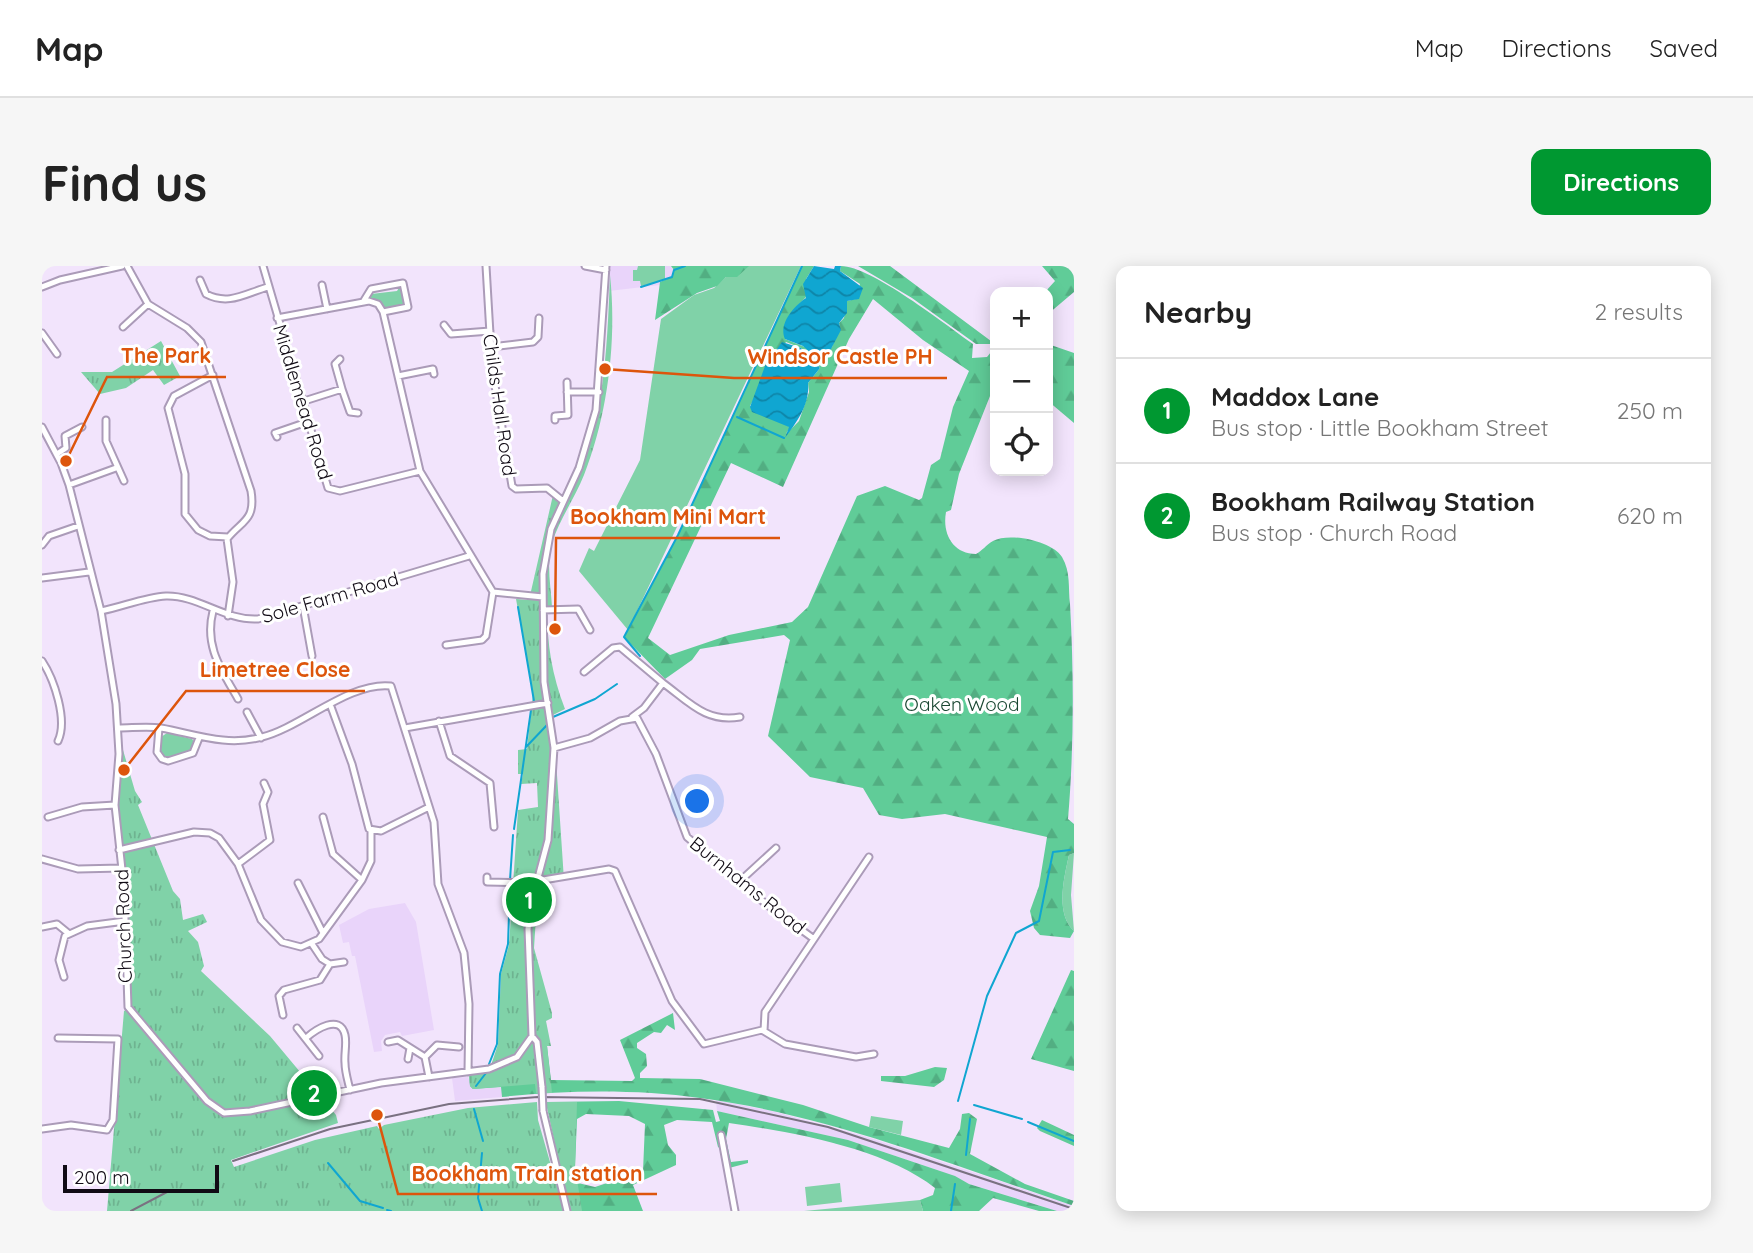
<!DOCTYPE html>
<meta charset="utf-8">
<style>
body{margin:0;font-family:Quicksand,sans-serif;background:#f6f6f6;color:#222}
.controls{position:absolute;right:21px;top:21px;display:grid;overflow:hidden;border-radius:14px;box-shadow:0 4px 18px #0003}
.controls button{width:63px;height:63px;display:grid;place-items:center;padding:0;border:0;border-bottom:2px solid #e0e0e0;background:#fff;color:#222;font:35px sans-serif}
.scale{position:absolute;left:21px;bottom:18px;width:156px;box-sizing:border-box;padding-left:7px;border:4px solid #110b15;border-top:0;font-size:19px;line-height:24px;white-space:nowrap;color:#110b15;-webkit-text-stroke:5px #fff;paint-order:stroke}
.you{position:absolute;left:656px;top:536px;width:24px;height:24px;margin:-18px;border:5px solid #fff;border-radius:50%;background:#1a73e8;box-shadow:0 0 0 10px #1a73e833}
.badge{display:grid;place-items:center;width:46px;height:46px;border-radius:50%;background:#009831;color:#fff;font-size:23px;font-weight:700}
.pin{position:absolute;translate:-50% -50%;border:4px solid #fff;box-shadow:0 2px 7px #0006}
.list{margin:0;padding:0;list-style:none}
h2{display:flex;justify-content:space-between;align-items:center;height:91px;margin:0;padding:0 28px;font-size:30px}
h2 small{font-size:23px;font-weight:400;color:#767676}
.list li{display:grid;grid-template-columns:46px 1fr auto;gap:21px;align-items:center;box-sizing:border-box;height:105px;padding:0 28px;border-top:2px solid #e0e0e0}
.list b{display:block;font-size:26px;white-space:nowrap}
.list p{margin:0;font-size:23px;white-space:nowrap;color:#767676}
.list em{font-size:23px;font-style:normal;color:#767676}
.icon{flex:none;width:38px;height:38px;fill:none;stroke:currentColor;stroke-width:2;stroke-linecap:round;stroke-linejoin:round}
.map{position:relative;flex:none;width:1032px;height:945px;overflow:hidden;border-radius:14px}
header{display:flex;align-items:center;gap:42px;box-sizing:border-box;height:98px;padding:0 35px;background:#fff;border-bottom:2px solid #e0e0e0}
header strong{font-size:33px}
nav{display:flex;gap:38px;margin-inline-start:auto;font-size:24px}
.intro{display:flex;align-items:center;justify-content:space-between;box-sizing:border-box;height:168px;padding:0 42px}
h1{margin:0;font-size:49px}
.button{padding:18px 32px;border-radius:14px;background:#009831;color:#fff;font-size:24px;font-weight:700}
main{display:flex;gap:42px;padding:0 42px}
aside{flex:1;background:#fff;border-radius:14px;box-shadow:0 4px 18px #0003}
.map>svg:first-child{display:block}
.built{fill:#e9d4fa}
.green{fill:#80d2a8}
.forest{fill:url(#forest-firs);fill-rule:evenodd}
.park{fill:url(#park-tufts)}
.water{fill:url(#water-waves)}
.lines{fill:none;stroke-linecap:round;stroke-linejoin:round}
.stream{stroke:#10a6d1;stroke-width:2}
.minor-casing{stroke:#ab9bb8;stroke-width:9}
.minor{stroke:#fff;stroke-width:5}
.rail{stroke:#7a7181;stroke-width:2}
.minor-bridge-casing{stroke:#ab9bb8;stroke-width:9;stroke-linecap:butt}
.minor-bridge{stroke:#fff;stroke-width:5}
.labels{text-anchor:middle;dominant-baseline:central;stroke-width:6;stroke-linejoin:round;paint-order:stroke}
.street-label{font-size:19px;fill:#110b15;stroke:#fff}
.park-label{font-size:19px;fill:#1a4732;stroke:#fff}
.leader{fill:none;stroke:#dd550c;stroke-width:2.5}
.callout-dot{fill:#dd550c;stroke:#fff;stroke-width:2.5}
.callout-label{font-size:21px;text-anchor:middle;font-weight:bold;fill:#dd550c;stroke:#fff;stroke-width:6;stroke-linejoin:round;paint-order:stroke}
</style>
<header>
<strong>Map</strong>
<nav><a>Map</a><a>Directions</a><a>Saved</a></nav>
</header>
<div class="intro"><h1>Find us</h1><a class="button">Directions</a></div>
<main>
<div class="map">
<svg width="1032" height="945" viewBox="0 0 1032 945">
<defs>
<pattern id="forest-firs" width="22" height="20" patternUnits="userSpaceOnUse" patternTransform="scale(1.75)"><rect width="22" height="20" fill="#60cc98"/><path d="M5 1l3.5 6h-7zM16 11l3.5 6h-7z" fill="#52ae82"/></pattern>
<pattern id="park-tufts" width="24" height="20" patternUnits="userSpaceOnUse" patternTransform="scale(1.75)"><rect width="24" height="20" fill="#80d2a8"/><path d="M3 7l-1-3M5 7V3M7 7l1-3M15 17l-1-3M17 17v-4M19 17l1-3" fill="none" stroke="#6eb390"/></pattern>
<pattern id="water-waves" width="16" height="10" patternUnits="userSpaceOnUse" patternTransform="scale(1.75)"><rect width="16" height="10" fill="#10a6d1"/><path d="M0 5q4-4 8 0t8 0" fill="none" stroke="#0e85a8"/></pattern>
</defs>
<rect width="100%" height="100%" fill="#f2e4fc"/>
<path class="built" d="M568 0H629L631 3 630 11 618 19 567 25Z
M363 637 374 656 392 764 360 770 358 766 343 769 339 775 340 785 332 786 313 690H310L307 676 301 677 297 659 327 643Z
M426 811 431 823 460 821V831L413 835 410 812Z
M674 834 730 845 825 871 1032 940V945H1015L927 918 898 905 806 874 675 845Z"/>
<path class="green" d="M596 0H623V14L599 20 598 15H591V4H595Z
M706 0H759L586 364 537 305 547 282 552 285 598 194 619 53 652 29 672 22 684 11Z
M358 20 362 40 343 42 336 35 326 33 329 28 355 25Z
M125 467 150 473 153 477 149 485 124 492 118 486 119 471Z
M1032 587 1029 629 1032 665C1013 647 1022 612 1027 589Z
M829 850 861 855 859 869 827 861Z
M798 917 800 936 765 940 763 921Z
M878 934 881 945H762Z"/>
<path class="forest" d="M629 0H707L695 11H684L675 20 655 27 613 54 618 16 630 11 632 4Z
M760 0H772L764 13V31L748 48 743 73 783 89 790 81 798 62 797 57 802 52 805 35 814 33 818 18 798 5 799 0C829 0 904 59 931 78L930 92 945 91 953 81V127L948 130 917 208 909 244 904 246C900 268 911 288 934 288 940 285 944 279 951 275 967 266 1010 275 1020 291 1029 306 1026 322 1028 338 1032 409 1032 483 1026 553L1032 558V587L1027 589C1022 612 1013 647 1032 665L1028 672 998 669 992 662 988 645 997 620 1005 571 903 548 860 553 837 549 821 522 768 511 726 470 748 374 742 369 658 383 650 394 623 413 582 371 636 269ZM831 33 881 74 927 105 911 141 898 193 889 199 880 232 877 234 843 220 815 230 766 341 750 356 687 369 628 389 606 372 689 197 741 221 807 73ZM744 76 759 82 778 102 766 117 767 126 757 155 744 168 748 161 708 140Z
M816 0H848L953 78H934L870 32Z
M1000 0H1032V26L1006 48V26H1003L1013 15Z
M1006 78 1032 87V157L1006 135Z
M1029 704 1032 705V805L989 793Z
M631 747 633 764 625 759 619 767 612 766 595 777V782L604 788 605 800 598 807V812L658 813 761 839 827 861 907 882 918 863 920 848 927 847 935 853 928 888 983 918 1032 935V940C910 899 787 849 658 832 594 823 525 824 460 831L459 821 431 823 428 820 427 809 447 806 505 780 509 814 590 815 593 812 578 774Z
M893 801 905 802 902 814 892 821 839 815V810H863Z
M577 835 671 844 674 856 678 855 675 845 806 874 913 910 927 918 1015 945H997L951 932 937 945H881L878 934 891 929 893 922C842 882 750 866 687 857L684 873 689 896 706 894V897L687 902 684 886 676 881 670 856 635 854 622 859 626 879 634 889V899L591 919 601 945H528L504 836ZM544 848 587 850 603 858 601 905 553 921 536 917 533 901 535 853Z
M1000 854 1032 869V880L998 865 995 862Z"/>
<path class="park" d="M568 9C575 74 566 148 542 209 533 232 517 254 510 277 504 297 509 321 510 341L505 343C505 378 510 409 523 443L511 449 522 614 496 620 492 682 510 747V752L504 755 509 780H505L510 827H494L493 818 431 823 428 820 427 809 447 806 456 778 459 708 467 679 476 544 496 541 495 517 479 518 481 508H476V484L485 483 491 428 474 333 487 334 511 229 516 235 525 236C562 165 565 88 568 9Z
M119 75 138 110 122 119 111 104 84 122 58 128 39 106H70Z
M81 484 93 525 100 536 96 539 131 625 138 633 141 654 161 648 165 656 146 665 156 676 162 700 159 705 228 770 294 849 296 857 189 894 192 901 273 874 335 860 337 863 342 859 426 842 495 836 496 854 522 945H65L82 745 90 740 85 677 86 634 76 545Z
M504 836H535L533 901 540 945H528Z"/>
<path class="water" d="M772 0 792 3 793 0H799L798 5 821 22 817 33 805 35V47L797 57 799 64 788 85 775 93 761 80 743 73C736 58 752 40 764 32L761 18Z
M740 76 759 82 778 102 766 117C768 139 754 157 743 172L747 161 710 146 708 141 723 100Z"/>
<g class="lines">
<path class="stream" d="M599 21 630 11 632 4 643 0
M695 151 742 172
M476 341 492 435
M598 390 582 371 636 269 760 0
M511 451 553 433 575 418
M484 481 505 459
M472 563 489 444
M468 614 471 569
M447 798 455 778 458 708 466 678 468 619
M434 820 444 807
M916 835 945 730 974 667 997 655 1011 586 1028 584
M932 839 980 853
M432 843 441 875
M986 856 1032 875
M440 887 436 932 440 945
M924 889 928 853
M286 897 318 935 341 942
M345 944 349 945
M909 945 913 918"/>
<defs>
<path id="minor" d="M85 0 106 38 145 62 159 76 209 225C214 255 199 255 185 273L191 316 186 350
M221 0 286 222 298 225 378 205
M444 0 450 102 470 220 474 223 505 222 521 235
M543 0 564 4
M158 14 164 28C187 40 204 27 226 21
M280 19 285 43
M0 21 18 14 80 0
M321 36 329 23 361 17 366 41 341 46
M235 52 327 35 336 38 341 46 378 205 451 326 501 331
M402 59 409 68 448 65
M81 61 106 38
M0 67 15 88
M449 81 491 76 496 71 497 52
M298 93 293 98 300 123
M171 109 132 130 126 142 143 208V248L156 264 168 270 186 271
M356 110 391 103 392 108
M525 126H557
M259 136 300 123 308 146 316 147
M64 154V175L82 215
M513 154V150L526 149 525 116
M0 161 19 197 27 219 59 345 74 438 77 488 73 539 82 622 86 741 165 835 182 847 208 845 339 817 447 803 475 791 490 770 486 663 489 638 506 574 512 482 502 416 501 308 509 263 537 202 554 144 564 0
M235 171 233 167 265 156
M15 188 24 182 23 170 40 161
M27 219 74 202
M0 279 7 270 36 260
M0 312 47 306
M261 340 270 390
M501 344 536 343 548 364
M59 345C80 341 103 331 124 330 156 329 183 355 216 353L427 290
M171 345C162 380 179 403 196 433
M404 379 440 374 444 370 451 326
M0 395C12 413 26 454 16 475
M542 406 571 382 578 381 621 417 602 442 590 451
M621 417C647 436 664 457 698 451
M288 438 310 498 327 563 339 565 387 541
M205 446 219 472
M397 455 408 490 448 517 452 561
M76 462C90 462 105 460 119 462 153 468 184 481 220 471 258 462 308 415 349 420L392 556 396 618 422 687 427 738 426 806
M117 462 115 486 120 493 126 495 151 487 157 472
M363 462 506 437
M512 482 548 472 578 455 595 452 614 488 645 571 724 638 772 673
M6 551 40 541 73 539
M281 551 291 588 320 614
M77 584 152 566 168 567 177 572 196 598 219 654 240 676 259 681 277 673 320 614 329 595V565
M0 593 36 603 79 602
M196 598 228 574 221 538 226 526 222 517
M445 611V616L495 617
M495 615 567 603 573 605 630 735 662 778 720 764 743 778 814 791 832 788
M698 615 734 582
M256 617 281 667
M0 661 15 658 26 667
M288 698 302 696
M22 711 17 694 23 670 45 660 83 655
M241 749 237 730 242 724 278 714 288 698 280 693 270 678
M255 762 277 790
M722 765 723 746 827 591
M490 770 495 776 500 821
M264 772C273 764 298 747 303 769 305 778 302 788 303 797 303 806 306 815 308 824
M346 776 356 774 383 791 387 811
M383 791 395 779 417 781
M366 793 368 782
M501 845 525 945
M0 863 29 859 65 864 71 854 76 773 16 772
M679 869 693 945"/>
</defs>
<use href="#minor" class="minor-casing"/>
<use href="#minor" class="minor"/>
<path class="rail" d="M191 895 288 863 407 838 496 831 658 833 786 861 1032 943
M89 945 125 926"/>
<defs>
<path id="minor-bridge" d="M500 821 501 845"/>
</defs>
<use href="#minor-bridge" class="minor-bridge-casing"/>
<use href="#minor-bridge" class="minor-bridge"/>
</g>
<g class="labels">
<g class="street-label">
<text transform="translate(261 136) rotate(73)">Middlemead Road</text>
<text transform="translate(458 139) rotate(82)">Childs Hall Road</text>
<text transform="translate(288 331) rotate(-16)">Sole Farm Road</text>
<text transform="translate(706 619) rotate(39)">Burnhams Road</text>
<text transform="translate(81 660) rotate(-92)">Church Road</text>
</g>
<g class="park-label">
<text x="920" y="438">Oaken Wood</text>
</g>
</g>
<path class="leader" d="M24 195L65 111H184M563 103L692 112H905M513 363L514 272H738M82 504L144 425H323M335 849L356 928H615"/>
<g class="callout-dot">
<circle cx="24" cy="195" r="7"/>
<circle cx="563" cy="103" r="7"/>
<circle cx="513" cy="363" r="7"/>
<circle cx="82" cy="504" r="7"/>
<circle cx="335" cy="849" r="7"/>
</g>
<g class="callout-label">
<text x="124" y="97">The Park</text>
<text x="798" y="98">Windsor Castle PH</text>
<text x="626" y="258">Bookham Mini Mart</text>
<text x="233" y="411">Limetree Close</text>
<text x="485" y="915">Bookham Train station</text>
</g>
</svg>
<div class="controls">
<button>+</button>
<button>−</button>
<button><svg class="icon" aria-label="locate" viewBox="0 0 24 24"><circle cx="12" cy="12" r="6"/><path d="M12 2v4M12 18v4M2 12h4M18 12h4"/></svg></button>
</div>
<div class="scale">200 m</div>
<div class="you"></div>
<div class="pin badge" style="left:487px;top:634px">1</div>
<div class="pin badge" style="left:272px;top:827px">2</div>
</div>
<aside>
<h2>Nearby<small>2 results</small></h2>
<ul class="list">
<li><span class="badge">1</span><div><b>Maddox Lane</b><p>Bus stop · Little Bookham Street</p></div><em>250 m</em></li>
<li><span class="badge">2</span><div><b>Bookham Railway Station</b><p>Bus stop · Church Road</p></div><em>620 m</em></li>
</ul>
</aside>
</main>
